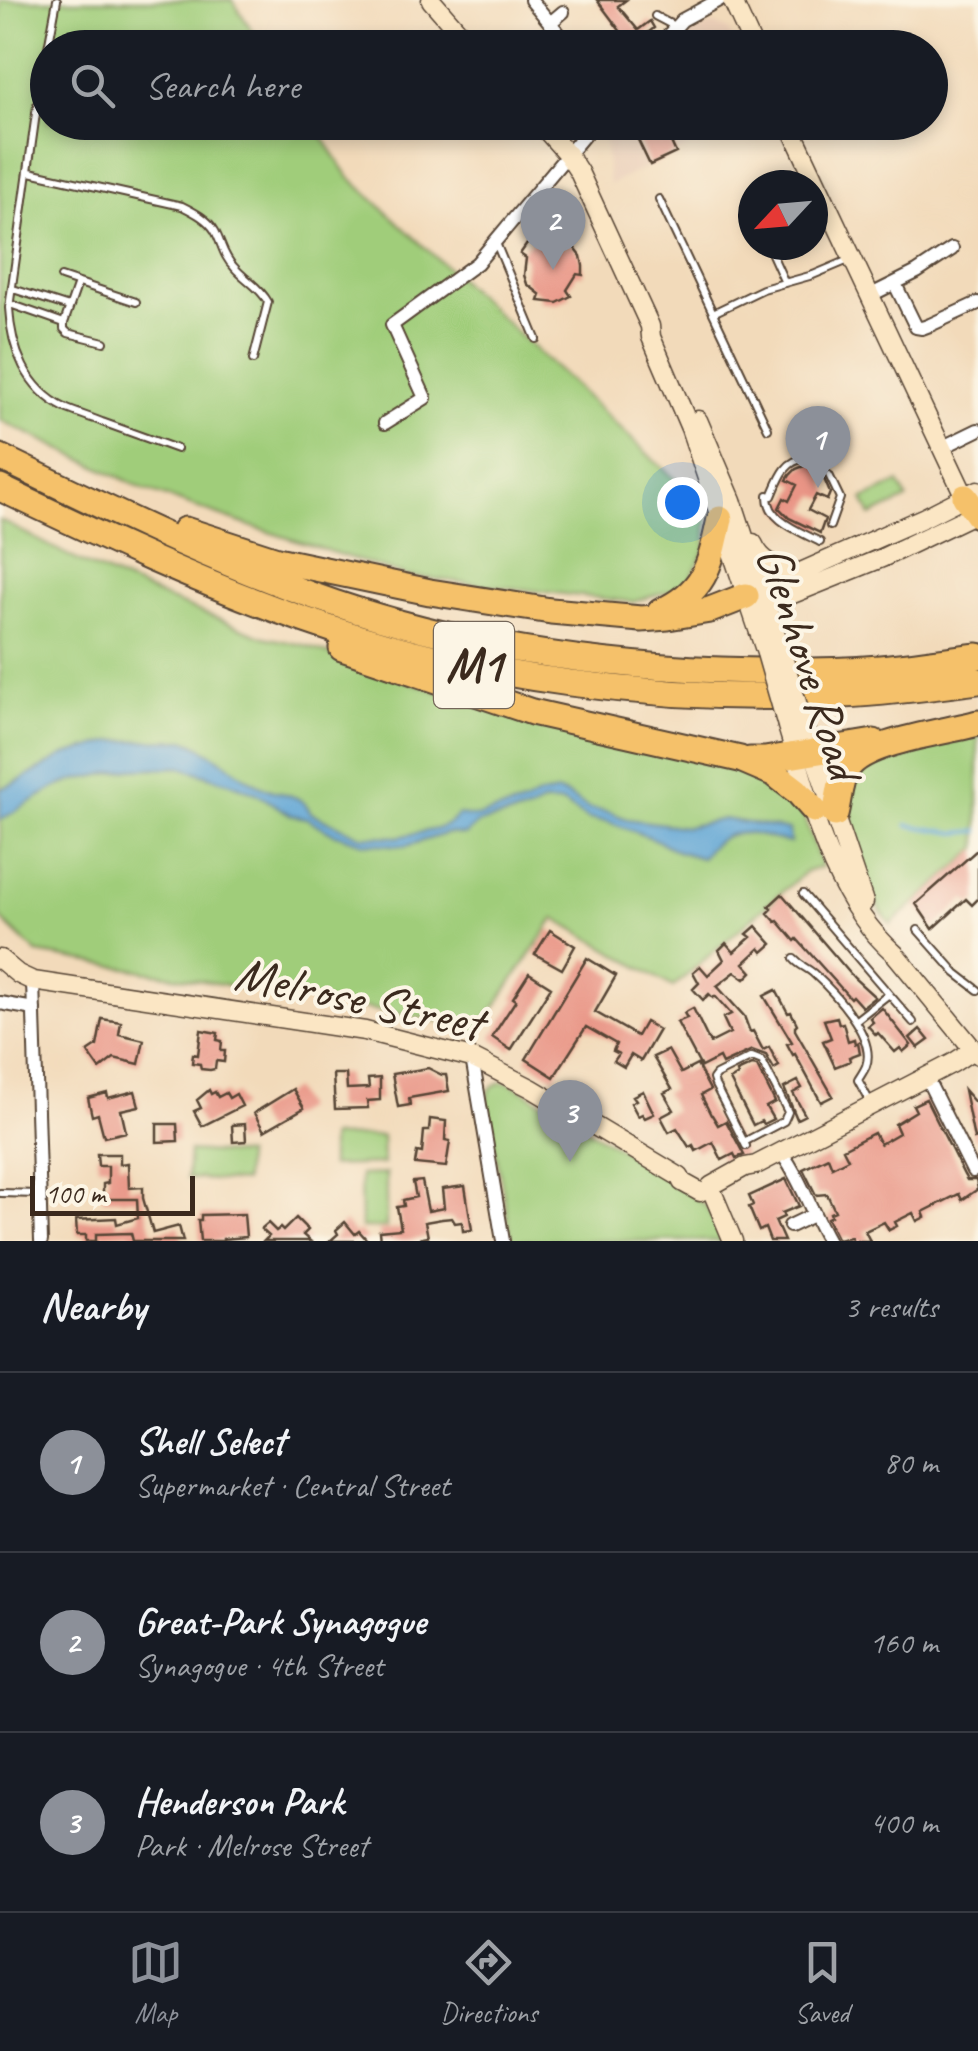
<!DOCTYPE html>
<meta charset="utf-8">
<style>
body{margin:0;font-family:Caveat,sans-serif;background:#20242c;color:#f1f3f6}
.compass{position:absolute;left:738px;top:170px;width:90px;height:90px;border-radius:50%;background:#171b24;box-shadow:0 5px 15px #0003;rotate:244deg}
.scale{position:absolute;left:30px;bottom:25px;width:165px;box-sizing:border-box;padding-left:10px;border:5px solid #3b2a1e;border-top:0;font-size:28px;line-height:35px;white-space:nowrap;color:#3b2a1e;-webkit-text-stroke:8px #fcf5e5;paint-order:stroke}
.you{position:absolute;left:682px;top:502px;width:35px;height:35px;margin:-25px;border:8px solid #fff;border-radius:50%;background:#1a73e8;box-shadow:0 0 0 15px #1a73e833}
.badge{display:grid;place-items:center;width:65px;height:65px;border-radius:50%;background:#8c9099;color:#fff;font-size:32px;font-weight:700}
.pin{position:absolute;translate:-50% -82px;filter:drop-shadow(0 2px 5px #0008)}
.pin::after{content:'';position:absolute;top:52px;width:35px;height:30px;background:inherit;clip-path:polygon(0 0,100% 0,50% 100%)}
.list{margin:0;padding:0;list-style:none}
h2{display:flex;justify-content:space-between;align-items:center;height:130px;margin:0;padding:0 40px;font-size:42px}
h2 small{font-size:32px;font-weight:400;color:#9ea1a6}
.list li{display:grid;grid-template-columns:65px 1fr auto;gap:30px;align-items:center;box-sizing:border-box;height:180px;padding:0 40px;border-top:2px solid #363941}
.list b{display:block;font-size:38px;white-space:nowrap}
.list p{margin:0;font-size:32px;white-space:nowrap;color:#9ea1a6}
.list em{font-size:32px;font-style:normal;color:#9ea1a6}
.icon{flex:none;width:55px;height:55px;fill:none;stroke:currentColor;stroke-width:2;stroke-linecap:round;stroke-linejoin:round}
.map{position:relative;flex:none;width:978px;height:1241px;overflow:hidden}
.search{position:absolute;background:#171b24;box-shadow:0 5px 15px #0003;left:30px;right:30px;top:30px;height:110px;display:flex;align-items:center;gap:25px;box-sizing:border-box;padding:0 35px;border-radius:55px;color:#9ea1a6;font-size:38px}
.sheet{height:670px;background:#171b24}
nav{display:flex;justify-content:space-around;align-items:center;box-sizing:border-box;height:140px;border-top:2px solid #363941;background:#171b24;font-size:28px;color:#9ea1a6}
nav a{display:grid;justify-items:center;gap:5px}
nav .on{color:#8c9099}
.map>svg:first-child{display:block}
.built{fill:#eaceb7}
.green{fill:#a0cd7a;stroke:#6e7c4c;stroke-width:2.5}
.water{fill:#5ea5d5;stroke:#4c687a;stroke-width:2.5}
.lines{fill:none;stroke-linecap:round;stroke-linejoin:round}
.stream{stroke:#5ea5d5;stroke-width:4}
.building{fill:#e99586}
.lane-casing{stroke:#564435;stroke-width:10}
.street-casing{stroke:#564435;stroke-width:16}
.secondary-casing{stroke:#564435;stroke-width:21}
.highway-casing{stroke:#564435;stroke-width:29}
.lane{stroke:#fff;stroke-width:6}
.street{stroke:#fff;stroke-width:12}
.secondary{stroke:#fbe6c4;stroke-width:18}
.highway{stroke:#f5c16b;stroke-width:25}
.secondary-bridge-casing{stroke:#564435;stroke-width:21;stroke-linecap:butt}
.secondary-bridge{stroke:#fbe6c4;stroke-width:18}
.labels{text-anchor:middle;dominant-baseline:central;stroke-width:8;stroke-linejoin:round;paint-order:stroke}
.shield{fill:#fcf5e5;stroke:#75675a;stroke-width:2.5}
.shield-label{font-size:48px;font-weight:bold;fill:#3b2a1e}
.street-label{font-size:50px;fill:#3b2a1e;stroke:#fcf5e5}
</style>
<div class="map">
<svg width="978" height="1241" viewBox="0 0 978 1241">
<rect width="100%" height="100%" fill="#fcf5e5"/>
<filter id="ink" filterUnits="userSpaceOnUse"><feTurbulence type="fractalNoise" baseFrequency=".01" numOctaves="2"/><feDisplacementMap in="SourceGraphic" scale="20" xChannelSelector="R" yChannelSelector="G"/><feConvolveMatrix kernelMatrix="1 2 1 2 8 2 1 2 1" color-interpolation-filters="sRGB"/></filter>
<filter id="wash" filterUnits="userSpaceOnUse"><feTurbulence type="fractalNoise" baseFrequency=".0048" numOctaves="4" result="noise"/><feDisplacementMap in="SourceGraphic" scale="40" xChannelSelector="R" yChannelSelector="G"/><feGaussianBlur stdDeviation="2.25" result="paint"/><feColorMatrix in="noise" values="0 0 0 0 0 0 0 0 0 0 0 0 0 0 0 0 0 1.4 0 .05"/><feComposite in="paint" operator="in"/></filter>
<g filter="url(#wash)">
<rect width="100%" height="100%" fill="#f2daba"/>
<path class="built" d="M713 24 728 30 736 47 677 48 688 34Z
M615 123H740L609 185 604 136Z"/>
<path class="green" d="M0 0H232L263 47 48 48V122L313 123 349 177 707 509 706 549 686 586 633 602 407 576 250 526 144 489 0 420Z
M899 483 907 499 871 516 863 499Z
M0 520 81 562 165 598 264 637 303 645 478 705 768 778 801 809 822 867 805 872 673 987 555 918 478 1032 458 1024 37 953 0 918Z
M978 735V848L891 924 882 913 873 896 859 853 849 804 856 764Z
M502 1082 512 1084 659 1172 706 1206 725 1241H512L487 1104C487 1091 489 1086 502 1082Z
M382 1136 383 1164 330 1166V1137Z
M189 1151 245 1155 244 1182 187 1178Z
M386 1174V1228H361L360 1175Z"/>
<path class="water" d="M184 740C217 751 239 779 273 791 290 796 303 796 311 813L361 836 398 837 437 829 450 823 458 815 476 817 524 804 538 796 558 792 567 795 589 809 609 812 627 819 686 827 724 819 789 830 790 843C751 834 729 821 701 858L677 851 654 839 609 822 588 819 562 803H542L529 811 478 823 465 835 448 833 406 846 364 843 333 833 306 818 291 815 256 793 231 783 181 767 131 769 76 780 56 787 0 820V789L17 782 65 755 114 741Z"/>
<g class="lines">
<path class="stream" d="M907 825 956 833 978 831"/>
</g>
<g id="blocks">
<path class="building" d="M597 0H626L618 6 638 30 650 21 654 28 644 36 637 48H633Z
M649 122H684L666 131 676 153 650 165 638 140 654 133Z
M545 236 548 243 565 248 570 242 581 256 583 266V275L577 274 567 290 571 296 557 303 539 301 541 295 527 284 524 275 526 258 520 254 527 244Z
M810 457 830 466 822 474 830 493 827 500 816 495 808 510 825 519 820 533 789 518 779 508 784 498 789 501 797 485 787 480 790 475 796 469 809 464Z
M978 849V899L972 905 966 899 933 929 916 904Z
M782 894 854 978 875 997 862 1007 852 996 850 998 797 939 795 941 778 921 776 922 768 913 772 909 769 906Z
M756 926 772 944 763 952 760 948 744 963 752 972 745 979 735 972 717 986 744 1016 750 1032 753 1031 763 1050 769 1047 779 1066 774 1069 766 1055 752 1050 722 1064 719 1058 701 1067 677 1022 687 1018 684 1013 693 1008 710 1043 730 1033 723 1018 731 1014 715 996 713 998 709 994 703 1000 693 989 699 983 693 972 700 966 708 975 724 960 719 950 726 943 734 952 751 937 747 934Z
M550 930 575 946 562 969 535 954Z
M587 958 616 976 595 1012 637 1036 645 1022 659 1030 641 1061 631 1055 624 1067 614 1061 619 1054 613 1051 616 1044 586 1027 554 1077 526 1059Z
M529 973 551 987 511 1050 492 1037 516 1000 513 998Z
M776 990 788 1013 791 1012 797 1024 795 1026V1030L833 1096 821 1102 795 1054 793 1055 787 1044 792 1042 764 996Z
M882 1008 911 1045 903 1052 900 1048 895 1052 878 1033 876 1035 868 1026 873 1022 870 1018Z
M837 1017 839 1024 843 1023 848 1041 854 1039 855 1044 858 1042 860 1053 849 1057 850 1061 835 1067 823 1041 831 1038 824 1020Z
M102 1019 121 1022 119 1034 144 1040 139 1064 114 1058 100 1069 88 1052 97 1046Z
M920 1029 929 1040 918 1048 910 1038Z
M201 1030 218 1033 217 1040 222 1041 221 1051H225L224 1062 216 1061 215 1069 210 1070 201 1069 200 1064 192 1063 193 1054 198 1055Z
M668 1050 681 1073 697 1065 710 1090 701 1095 711 1115H712L718 1125 726 1121 744 1155 736 1158 734 1154 722 1160 713 1142 696 1151 693 1145 689 1147 677 1128 669 1132 661 1117 674 1110 664 1093 672 1089 653 1057Z
M752 1065 757 1066 775 1102 766 1107 773 1119 763 1124 761 1121 753 1125 730 1080 738 1075 737 1072Z
M428 1068 442 1075H446L449 1091 409 1098 410 1105 398 1107 392 1074Z
M333 1074H346L347 1089 369 1088 368 1079 380 1078V1100L367 1101 368 1108 335 1109Z
M798 1081 802 1088 793 1093 805 1115 797 1119 784 1088Z
M293 1089 304 1108 264 1131 254 1113Z
M209 1090 211 1094 215 1092 218 1097 226 1093 229 1098 236 1094 242 1106 202 1126 194 1111 201 1108 197 1100Z
M964 1090 978 1106V1138L974 1139Z
M135 1091 139 1106 121 1110 126 1132 104 1137 98 1114 92 1116 88 1098 107 1093 108 1098Z
M643 1091 654 1114 645 1118 642 1114 638 1116 631 1103 636 1100 633 1096Z
M926 1099 964 1175 967 1180H976L978 1189 962 1200 959 1194 923 1212 925 1217 917 1221 913 1213 895 1222 897 1226 889 1230 884 1222 865 1231 870 1241H853L851 1237 838 1240 827 1218 831 1216 830 1213 835 1211 827 1194 816 1195 803 1169 828 1157 832 1167 848 1159 843 1149 874 1133 880 1144 899 1133 895 1124 916 1111 913 1105Z
M430 1119 446 1121 445 1140 450 1141 446 1167 415 1164 417 1152 422 1153 424 1131H429Z
M157 1124H177L178 1141 157 1142Z
M245 1124 246 1141 233 1142 232 1125Z
M97 1154H120V1164L128 1163 129 1188 143 1187V1198L153 1233 179 1226 183 1241H133L131 1233 96 1234V1241H86V1235H77L76 1220 116 1218 117 1224 138 1218 137 1199H103V1184L108 1183V1166H98Z
M786 1179 799 1206 782 1213 784 1217 775 1221 784 1241H770L765 1228 759 1231 749 1207 753 1205 749 1196Z
M422 1181 428 1211 444 1208 442 1189 465 1186 472 1230 463 1231 462 1222 455 1223 452 1218 442 1219 425 1222 428 1237 408 1241H380L379 1231 401 1229 397 1207 404 1206 403 1200 416 1197 413 1182Z
M244 1214 246 1237 223 1239V1241H200L198 1220H201V1215Z
M296 1218 308 1230 303 1235 310 1241H264L269 1236 261 1229 268 1223 276 1231 280 1228 283 1231Z
M345 1222 355 1234 359 1231 368 1241H330L338 1234 336 1230Z"/>
</g>
</g>
<g filter="url(#ink)">
<use href="#blocks" fill-opacity="0" stroke="#564435" stroke-width="2.5"/>
<g class="lines">
<defs>
<path id="lane" d="M655 16 674 26
M48 48 57 0
M706 48H715
M48 52 37 106 9 308C11 348 26 389 65 408 76 413 90 417 102 422 127 431 152 440 177 449
M691 124 694 122
M30 172 182 206C194 212 208 219 215 231 222 244 223 256 234 267 245 280 260 287 268 302L253 360
M659 199 768 429
M813 230 816 228
M496 243 536 339
M781 245 771 252 785 283
M61 277 136 302
M78 283 64 323V329L68 333 104 342
M13 289 69 307
M10 304 64 323
M713 313 763 289 813 275 851 259
M829 475 840 498 830 526
M768 495C767 521 800 531 820 542
M772 496C779 480 785 460 804 459
M803 894 913 1022
M918 930 956 973 978 990
M794 959C800 966 806 967 813 973 833 991 877 1037 866 1066 864 1071 861 1075 858 1080L871 1104
M856 1020 889 994
M744 1142 784 1121 788 1112 762 1061 752 1057 716 1075 713 1079 715 1085 744 1142 746 1146
M0 1193 39 1194"/>
<path id="street" d="M531 0 571 48
M550 23 563 12
M657 48 682 20 719 0
M895 284 916 327 922 328 930 325 978 303
M869 296 917 272 952 249
M385 423 425 398 392 325 477 263 595 122
M941 448 978 430
M33 981 41 1241
M0 1003 34 1009
M472 1058 503 1241
M926 1077 973 1171
M781 1152C802 1181 810 1210 828 1241
M790 1226 813 1215"/>
<path id="secondary" d="M431 0 473 48
M732 0 754 48
M539 122 568 155 579 172 650 326 651 337 690 428 766 653
M788 122 965 497
M698 420 732 500 779 644
M753 543C761 562 777 568 797 572
M751 594 925 517 978 490
M758 608 882 558 978 512
M803 722 864 902
M787 726C811 804 831 898 895 954L978 1055
M0 959 18 974 33 981 365 1031 472 1058 531 1088 680 1177 682 1182 700 1192
M711 1186 745 1167 756 1165 953 1063 973 1050
M714 1196 733 1241"/>
<path id="highway" d="M0 457C110 510 218 564 334 603 458 645 590 665 721 670 774 672 827 672 880 668 913 665 945 660 978 656
M0 488C100 536 200 583 305 620 476 680 662 703 842 695 888 693 933 687 978 681
M965 497 978 515
M185 530 277 560 430 592 551 611 641 619 668 617 710 610 746 596
M660 612C706 591 710 565 720 519
M342 648 532 712 740 759 775 774 797 791 814 810
M750 760H765L874 742
M835 814C839 799 839 782 847 769 864 741 947 732 978 723"/>
</defs>
<use href="#lane" class="lane-casing"/>
<use href="#street" class="street-casing"/>
<use href="#secondary" class="secondary-casing"/>
<use href="#highway" class="highway-casing"/>
<use href="#lane" class="lane"/>
<use href="#street" class="street"/>
<use href="#secondary" class="secondary"/>
<use href="#highway" class="highway"/>
<defs>
<path id="secondary-bridge" d="M779 644 803 722
M766 653 787 726"/>
</defs>
<use href="#secondary-bridge" class="secondary-bridge-casing"/>
<use href="#secondary-bridge" class="secondary-bridge"/>
</g>
</g>
<g class="labels">
<rect class="shield" x="434" y="622" width="80" height="86" rx="8"/>
<g class="shield-label">
<text x="474" y="665">M1</text>
</g>
<g class="street-label">
<text transform="translate(809 662) rotate(72)">Glenhove Road</text>
<text transform="translate(359 998) rotate(12)">Melrose Street</text>
</g>
</g>
</svg>
<svg class="compass" viewBox="-18 -18 36 36"><path d="M0-13l5 13h-10z" fill="#e53935"/><path d="M0 13l5-13h-10z" fill="#9ea1a6"/></svg>
<div class="scale">100 m</div>
<div class="you"></div>
<div class="pin badge" style="left:818px;top:488px">1</div>
<div class="pin badge" style="left:553px;top:270px">2</div>
<div class="pin badge" style="left:570px;top:1162px">3</div>
<div class="search"><svg class="icon" aria-label="search" viewBox="0 0 24 24"><circle cx="10" cy="10" r="6"/><path d="M15 15l6 6"/></svg>Search here</div>
</div>
<section class="sheet">
<h2>Nearby<small>3 results</small></h2>
<ul class="list">
<li><span class="badge">1</span><div><b>Shell Select</b><p>Supermarket · Central Street</p></div><em>80 m</em></li>
<li><span class="badge">2</span><div><b>Great-Park Synagogue</b><p>Synagogue · 4th Street</p></div><em>160 m</em></li>
<li><span class="badge">3</span><div><b>Henderson Park</b><p>Park · Melrose Street</p></div><em>400 m</em></li>
</ul>
</section>
<nav>
<a class="on"><svg class="icon" aria-label="map" viewBox="0 0 24 24"><path d="M3 6l6-2 6 2 6-2v14l-6 2-6-2-6 2zM9 4v14M15 6v14"/></svg>Map</a>
<a><svg class="icon" aria-label="directions" viewBox="0 0 24 24"><path d="M12 3l9 9-9 9-9-9zM9 14v-3h6M13 9l2 2-2 2"/></svg>Directions</a>
<a><svg class="icon" aria-label="saved" viewBox="0 0 24 24"><path d="M7 4h10v16l-5-4-5 4z"/></svg>Saved</a>
</nav>
